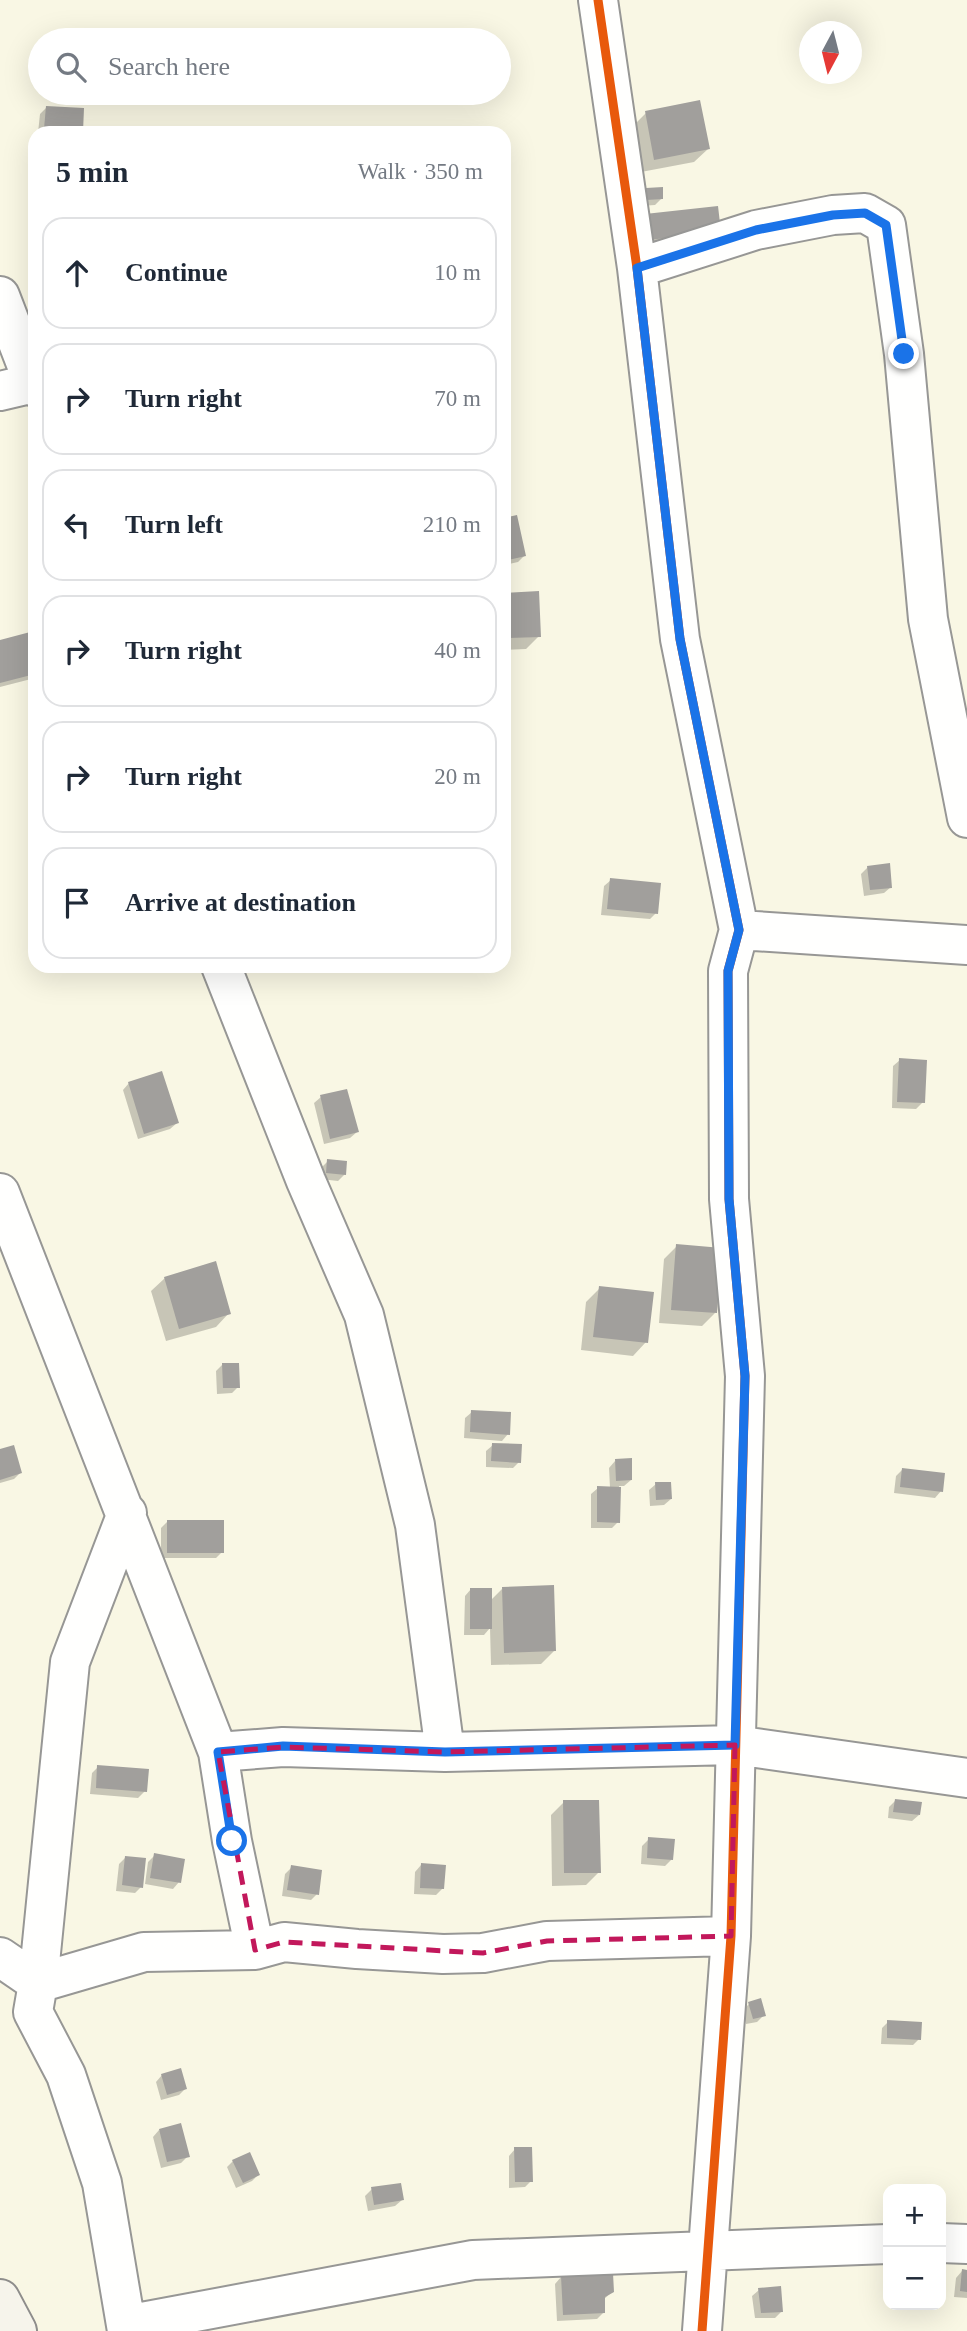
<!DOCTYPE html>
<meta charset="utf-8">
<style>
body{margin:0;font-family:"Times New Roman",serif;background:#f6f6f7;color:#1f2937}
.controls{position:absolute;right:21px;bottom:21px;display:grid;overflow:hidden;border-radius:14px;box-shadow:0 7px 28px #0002}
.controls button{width:63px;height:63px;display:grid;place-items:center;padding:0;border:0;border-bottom:2px solid #e0e1e3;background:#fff;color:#1f2937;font:35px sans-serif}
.compass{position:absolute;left:799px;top:21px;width:63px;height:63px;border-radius:50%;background:#fff;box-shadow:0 7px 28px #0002;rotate:187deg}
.stop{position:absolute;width:21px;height:21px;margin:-16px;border:5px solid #1a73e8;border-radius:50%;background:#fff}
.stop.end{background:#1a73e8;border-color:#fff;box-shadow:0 2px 7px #0008}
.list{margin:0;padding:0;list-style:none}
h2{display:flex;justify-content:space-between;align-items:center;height:91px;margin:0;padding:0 28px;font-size:30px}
h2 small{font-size:23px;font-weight:400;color:#747a83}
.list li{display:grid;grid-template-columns:46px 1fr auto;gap:21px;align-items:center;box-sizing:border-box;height:112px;margin:0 14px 14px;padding:0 14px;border:2px solid #e0e1e3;border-radius:21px}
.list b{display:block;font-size:26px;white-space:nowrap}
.list em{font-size:23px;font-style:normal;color:#747a83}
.icon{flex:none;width:38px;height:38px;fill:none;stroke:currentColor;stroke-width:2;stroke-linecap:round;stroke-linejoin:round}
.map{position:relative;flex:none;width:967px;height:2331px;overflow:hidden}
.search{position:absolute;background:#fff;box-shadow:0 7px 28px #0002;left:28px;top:28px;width:483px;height:77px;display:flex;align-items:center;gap:18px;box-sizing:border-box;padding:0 24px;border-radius:38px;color:#747a83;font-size:26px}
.panel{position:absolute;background:#fff;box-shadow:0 7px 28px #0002;left:28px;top:126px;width:483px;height:847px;border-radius:21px}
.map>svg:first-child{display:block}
.farmland{fill:#f9f7e4;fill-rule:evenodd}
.shadow{fill:#0003}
.building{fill:#a19f9c}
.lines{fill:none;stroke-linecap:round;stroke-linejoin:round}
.street-casing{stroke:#979795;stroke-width:42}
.secondary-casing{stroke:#8e8d8b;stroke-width:42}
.street{stroke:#fffffe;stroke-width:38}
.secondary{stroke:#f6f4eb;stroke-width:38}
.cycleway-casing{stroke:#fff;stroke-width:13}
.cycleway{stroke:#e8590c;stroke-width:9}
.route{stroke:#1a73e8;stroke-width:9}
.marked{fill:none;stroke:#c2185b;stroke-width:5;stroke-dasharray:14 9;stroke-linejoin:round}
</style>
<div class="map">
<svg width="967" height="2331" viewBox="0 0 967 2331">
<rect width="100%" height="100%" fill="#fdfcf7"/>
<path class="farmland" d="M0 0H967V2331H0ZM810 32H852V74H810ZM40 40H499V93H40ZM35 133H504V966H35ZM888 2189H941V2305H888Z"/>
<path class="shadow" d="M46 108 81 131 79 133H38L40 114Z
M646 113 708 149 694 162 641 172 633 126Z
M647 190 662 198 655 205 640 206V197Z
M646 216 720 231 642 246Z
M504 520 524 556 518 562 504 565Z
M504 594 539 636 526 649 504 650Z
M33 633 35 643V678L0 687V641Z
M868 867 891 887 884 893 864 896 861 874Z
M611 880 656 913 650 919 601 915 604 886Z
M900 1060 923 1102 916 1109 892 1108 893 1066Z
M129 1083 177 1123 170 1129 138 1139 123 1090Z
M321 1097 357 1132 350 1138 324 1144 314 1103Z
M328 1161 345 1174 338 1181 320 1179 321 1168Z
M677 1246 715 1313 702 1326 659 1323 664 1259Z
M165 1278 229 1313 216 1327 166 1341 151 1291Z
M600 1288 646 1342 633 1356 581 1350 586 1302Z
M223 1364 238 1387 232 1393 217 1394 216 1371Z
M472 1412 508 1434 502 1441 464 1438 465 1418Z
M493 1445 519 1462 513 1468 486 1467V1451Z
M0 1450 20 1473 14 1479 0 1483Z
M615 1461 631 1480 624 1486H619L618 1522 612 1528H591V1494L598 1488H610L609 1468Z
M902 1470 941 1491 935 1498 894 1493 896 1476Z
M656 1484 671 1499 664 1505 650 1506 649 1490Z
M167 1522 222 1552 216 1558H161V1528Z
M471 1589 490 1601 502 1589 554 1651 541 1664 491 1665 490 1628 484 1635H464L465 1596Z
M98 1767 145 1791 138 1798 90 1794 92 1773Z
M895 1801 919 1815 912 1821 888 1818 889 1807Z
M564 1802 599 1872 586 1885 552 1886 551 1815Z
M649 1839 672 1859 665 1866 641 1864 642 1846Z
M155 1855 179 1882 173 1889 145 1884 148 1862Z
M125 1858 141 1887 135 1893 116 1891 119 1864Z
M421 1865 443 1888 436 1895 414 1894 415 1872Z
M292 1867 317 1894 311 1900 282 1896 285 1874Z
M749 2004 764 2015 757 2022 746 2024 743 2010Z
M888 2022 919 2039 913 2045 881 2044 882 2028Z
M162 2075 185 2089 179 2095 161 2100 156 2082Z
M159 2130 188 2156 181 2163 161 2168 153 2137Z
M515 2149 531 2181 525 2187 509 2188V2156Z
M233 2161 258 2175 252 2181 236 2188 227 2167Z
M372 2189 402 2200 395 2206 368 2211 365 2196Z
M962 2271 967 2272V2298L954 2297 956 2278Z
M561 2277 612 2292 603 2300 604 2312 597 2319 557 2321 555 2284Z
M759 2290 781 2312 775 2318H755L752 2296Z"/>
<path class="building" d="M700 100 710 149 654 160 645 111Z
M46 106 84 108 83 132 44 129Z
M663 187V199L646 200V188Z
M718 206 721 232 648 240 645 214Z
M517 515 526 556 504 561V518Z
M539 591 541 637 504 638V593Z
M34 631 35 674 0 683V640Z
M890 863 892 888 870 890 867 866Z
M610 878 661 883 658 914 607 909Z
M899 1058 927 1060 925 1103 897 1102Z
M162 1071 179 1123 144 1134 128 1082Z
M347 1089 359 1132 330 1139 320 1095Z
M327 1159 347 1161 346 1175 326 1173Z
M676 1244 722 1248 717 1313 671 1310Z
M216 1261 231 1314 179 1329 164 1277Z
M599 1286 654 1292 648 1343 593 1337Z
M222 1363H239L240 1388H223Z
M471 1410 511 1412 510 1435 470 1432Z
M492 1443 522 1444 521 1463 491 1461Z
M14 1445 22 1473 0 1480V1449Z
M632 1458V1480L616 1481 615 1459Z
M902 1468 945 1473 943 1492 900 1487Z
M655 1482H671L672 1499 656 1500Z
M597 1486 621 1487 620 1523 597 1522Z
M167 1520H224V1553H167Z
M554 1585 556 1651 504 1653 502 1587Z
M470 1588H492V1629H470Z
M97 1765 149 1769 147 1792 96 1788Z
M895 1799 922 1802 920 1815 893 1812Z
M563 1800H599L601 1873H564Z
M648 1837 675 1839 673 1860 647 1858Z
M154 1853 185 1859 181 1883 150 1878Z
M125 1856 146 1858 143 1888 122 1885Z
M421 1863 446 1865 444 1889 420 1888Z
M291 1865 322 1870 319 1895 287 1890Z
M761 1998 766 2016 753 2019 748 2002Z
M887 2020 922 2022 921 2040 887 2038Z
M181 2068 187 2089 167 2095 161 2074Z
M181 2123 190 2157 167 2162 159 2129Z
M514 2147H532L533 2182H515Z
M250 2152 260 2175 243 2183 232 2160Z
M401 2183 404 2200 374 2205 371 2187Z
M962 2269 967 2270V2292L960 2291Z
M613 2273 614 2292 605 2297V2313L563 2315 561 2276Z
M781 2286 783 2312 761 2313 758 2288Z"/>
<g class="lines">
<defs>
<path id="street" d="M598 0 637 268 680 639 739 930 728 971 729 1199 745 1376 731 1936 702 2331
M637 268 756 230 833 215 865 213 886 225 904 354 928 619 967 818
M0 296 35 387
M0 391 34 383
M739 930 967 945
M221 966 306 1181 364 1315 415 1525 445 1752
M0 1193 218 1752 232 1841 255 1950
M127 1513 70 1662 38 1983 144 1952 255 1950 284 1942 357 1949 443 1954 483 1953 547 1941 731 1936
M218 1752 283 1747 445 1752 735 1745 967 1778
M0 1957 38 1983 33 2012 66 2075 102 2183 127 2331
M941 2243 967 2244
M126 2325 473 2260 888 2244"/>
<path id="secondary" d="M0 2299 17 2331"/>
</defs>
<use href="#street" class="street-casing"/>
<use href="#secondary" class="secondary-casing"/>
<use href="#street" class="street"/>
<use href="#secondary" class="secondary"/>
<defs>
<path id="cycleway" d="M598 0 637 268 680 639 739 930 728 971 729 1199 745 1376 731 1936 702 2331"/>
</defs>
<use href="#cycleway" class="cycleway-casing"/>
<use href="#cycleway" class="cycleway"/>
</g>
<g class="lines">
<path class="route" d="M232 1841 218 1752 283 1746 445 1752 735 1745 745 1376 729 1199 728 971 739 930 680 639 637 268 756 230 833 215 865 213 886 225 904 354"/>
</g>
<path class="marked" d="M735 1745 731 1936 547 1941 483 1953 284 1942 255 1950 218 1752 283 1747 445 1752Z"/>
</svg>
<div class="controls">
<button>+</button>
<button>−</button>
</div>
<svg class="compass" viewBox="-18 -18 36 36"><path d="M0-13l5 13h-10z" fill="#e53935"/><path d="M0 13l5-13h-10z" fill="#747a83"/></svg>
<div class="stop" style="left:232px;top:1841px"></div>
<div class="stop end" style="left:904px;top:354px"></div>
<div class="search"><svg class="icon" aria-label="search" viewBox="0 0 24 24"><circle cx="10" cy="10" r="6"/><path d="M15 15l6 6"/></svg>Search here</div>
<section class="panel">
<h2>5 min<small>Walk · 350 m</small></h2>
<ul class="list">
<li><svg class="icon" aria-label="ahead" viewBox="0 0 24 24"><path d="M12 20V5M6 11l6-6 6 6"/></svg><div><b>Continue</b></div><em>10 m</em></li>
<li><svg class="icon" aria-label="right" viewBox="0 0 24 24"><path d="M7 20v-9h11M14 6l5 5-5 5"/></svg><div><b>Turn right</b></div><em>70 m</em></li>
<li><svg class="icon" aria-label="left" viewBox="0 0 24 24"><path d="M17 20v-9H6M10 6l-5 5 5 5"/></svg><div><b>Turn left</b></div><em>210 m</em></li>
<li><svg class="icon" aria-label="right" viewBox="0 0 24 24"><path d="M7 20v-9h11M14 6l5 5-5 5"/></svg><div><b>Turn right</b></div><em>40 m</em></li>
<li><svg class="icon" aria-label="right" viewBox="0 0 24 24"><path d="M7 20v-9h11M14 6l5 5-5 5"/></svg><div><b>Turn right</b></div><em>20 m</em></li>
<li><svg class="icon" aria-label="arrive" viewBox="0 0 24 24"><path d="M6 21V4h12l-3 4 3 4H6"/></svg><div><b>Arrive at destination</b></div></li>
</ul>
</section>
</div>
